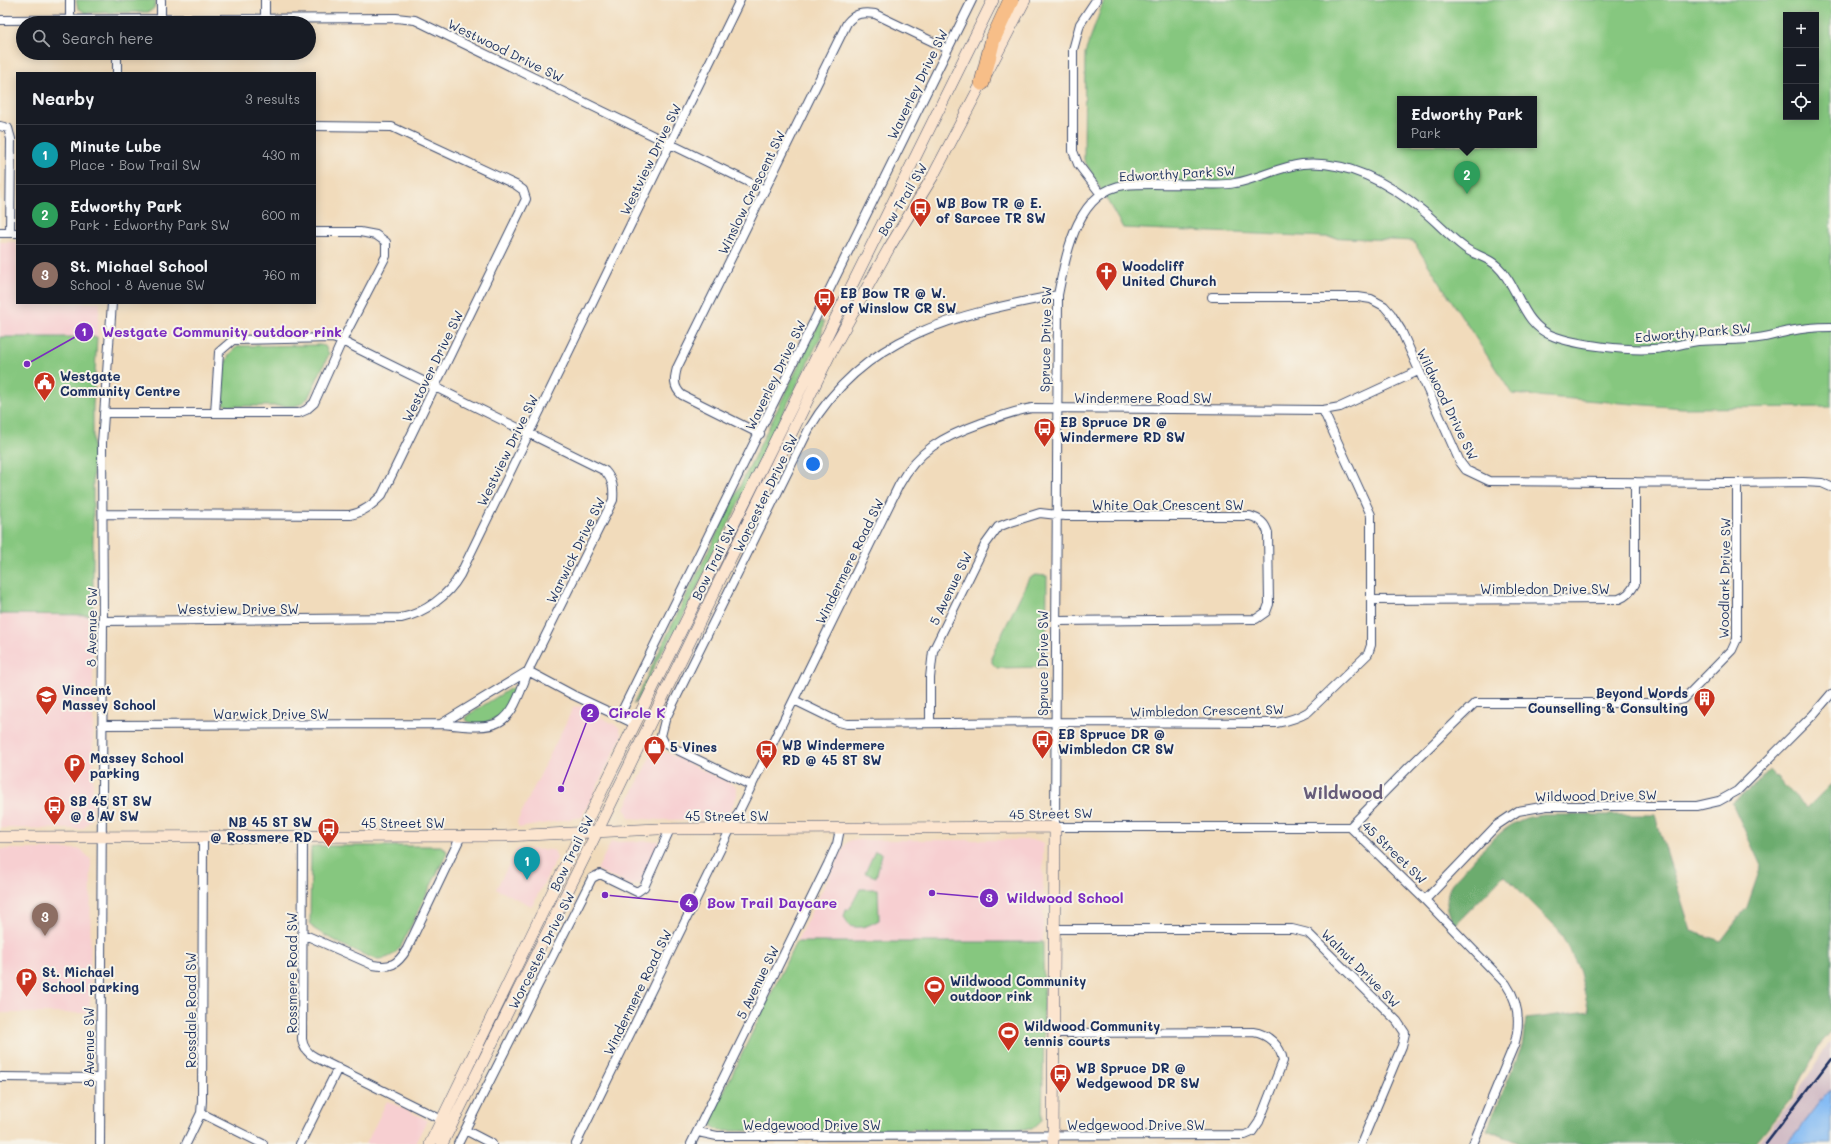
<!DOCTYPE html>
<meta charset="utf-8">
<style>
body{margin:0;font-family:Mali,sans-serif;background:#242831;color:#f1f3f6}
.controls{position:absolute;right:12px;top:12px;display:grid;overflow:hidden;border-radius:0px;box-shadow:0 2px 10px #0003}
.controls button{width:36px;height:36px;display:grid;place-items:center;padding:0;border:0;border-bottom:1px solid #363941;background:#171b24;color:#f1f3f6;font:20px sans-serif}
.you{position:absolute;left:813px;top:464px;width:14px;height:14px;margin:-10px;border:3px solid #fff;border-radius:50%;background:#1a73e8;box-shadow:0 0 0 6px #1a73e833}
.badge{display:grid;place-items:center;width:26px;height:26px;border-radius:50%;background:#b45309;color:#fff;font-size:13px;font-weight:700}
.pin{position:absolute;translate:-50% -33px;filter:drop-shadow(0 1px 2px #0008)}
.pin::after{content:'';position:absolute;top:21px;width:14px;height:12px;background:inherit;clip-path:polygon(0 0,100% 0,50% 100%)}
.popup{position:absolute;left:1397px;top:96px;width:140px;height:52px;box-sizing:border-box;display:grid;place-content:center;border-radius:0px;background:#171b24;filter:drop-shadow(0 1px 3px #0005);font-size:13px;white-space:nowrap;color:#9ea1a6}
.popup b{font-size:15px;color:#f1f3f6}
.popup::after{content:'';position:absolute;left:50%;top:100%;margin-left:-8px;border:8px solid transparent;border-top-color:#171b24}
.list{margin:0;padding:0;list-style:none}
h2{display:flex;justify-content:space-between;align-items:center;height:52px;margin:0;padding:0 16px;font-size:17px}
h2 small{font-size:13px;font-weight:400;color:#9ea1a6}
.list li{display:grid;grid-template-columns:26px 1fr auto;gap:12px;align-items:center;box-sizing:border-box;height:60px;padding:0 16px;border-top:1px solid #363941}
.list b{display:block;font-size:15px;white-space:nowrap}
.list p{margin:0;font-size:13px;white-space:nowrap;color:#9ea1a6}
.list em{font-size:13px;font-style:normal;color:#9ea1a6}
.icon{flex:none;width:22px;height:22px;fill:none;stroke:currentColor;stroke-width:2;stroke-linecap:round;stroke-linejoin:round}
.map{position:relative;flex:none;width:1831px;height:1144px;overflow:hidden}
.search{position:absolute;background:#171b24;box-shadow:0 2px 10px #0003;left:16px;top:16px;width:300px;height:44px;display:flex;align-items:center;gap:10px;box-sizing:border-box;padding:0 14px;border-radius:22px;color:#9ea1a6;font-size:15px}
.panel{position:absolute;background:#171b24;box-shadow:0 2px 10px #0003;left:16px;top:72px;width:300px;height:232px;border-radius:0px}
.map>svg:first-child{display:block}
.built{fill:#f7cfd1}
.industrial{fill:#d2bdc6}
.green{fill:#86c77f;stroke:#507b6e;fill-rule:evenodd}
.forest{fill:#6cac6e;stroke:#446e66}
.water{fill:#84bbf4;stroke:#5075a9}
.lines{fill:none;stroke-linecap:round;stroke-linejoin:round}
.street-casing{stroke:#3b496c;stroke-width:10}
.secondary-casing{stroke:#3b496c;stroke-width:12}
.highway-casing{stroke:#3b496c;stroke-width:16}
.street{stroke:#fff;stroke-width:8}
.secondary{stroke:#fce5cf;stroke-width:11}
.highway{stroke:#f7be88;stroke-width:15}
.rail{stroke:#1b2f5e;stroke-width:2.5}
.labels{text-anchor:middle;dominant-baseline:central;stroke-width:4;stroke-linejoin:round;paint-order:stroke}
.street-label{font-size:13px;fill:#1b2f5e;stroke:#f7f3e8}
.poi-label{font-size:13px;font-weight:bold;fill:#1b2f5e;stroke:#f7f3e8;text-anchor:start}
.district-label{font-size:17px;font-weight:bold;fill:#675c79;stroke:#f7f3e8}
.leader{fill:none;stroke:#7b2cbf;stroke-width:1.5}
.callout-dot{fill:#7b2cbf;stroke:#f7f3e8;stroke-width:1.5}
.mark-label{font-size:12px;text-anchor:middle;font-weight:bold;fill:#fff}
.callout-label{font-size:14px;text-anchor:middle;font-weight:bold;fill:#7b2cbf;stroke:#f7f3e8;stroke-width:4;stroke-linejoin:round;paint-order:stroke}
</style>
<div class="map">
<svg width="1831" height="1144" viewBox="0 0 1831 1144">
<rect width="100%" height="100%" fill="#f7f3e8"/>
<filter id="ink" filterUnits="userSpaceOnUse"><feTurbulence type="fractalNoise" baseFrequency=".025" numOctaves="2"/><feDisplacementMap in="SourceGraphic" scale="8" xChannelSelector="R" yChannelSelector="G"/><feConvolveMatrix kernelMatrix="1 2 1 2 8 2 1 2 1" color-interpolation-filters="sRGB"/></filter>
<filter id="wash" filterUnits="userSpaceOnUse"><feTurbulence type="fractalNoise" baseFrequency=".012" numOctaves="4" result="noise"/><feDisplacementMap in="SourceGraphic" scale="16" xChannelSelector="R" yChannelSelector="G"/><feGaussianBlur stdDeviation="0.9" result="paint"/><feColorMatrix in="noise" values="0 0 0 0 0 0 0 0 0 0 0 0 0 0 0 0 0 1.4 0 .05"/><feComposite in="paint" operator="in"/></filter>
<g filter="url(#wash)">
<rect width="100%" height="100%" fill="#f1dbbb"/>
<path class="built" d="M0 242H17V303H100L97 337H0Z
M0 614 93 615V817L83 829 0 828Z
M580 706 619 727 622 736 582 817 519 828 517 822 573 708Z
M655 747 737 787V796L728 815 721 819 660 820 629 818 625 808Z
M851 840H1037L1043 843V942H796L846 843Z
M659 841 658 847 641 883 632 886 597 870 611 842Z
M0 849H81L91 860 90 1013H0Z
M517 849 553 850 555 852 557 858 532 906 496 889Z
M387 1101 427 1120 415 1144H366Z"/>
<path class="industrial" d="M1831 1040V1090L1787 1144H1757L1792 1102Z"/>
<path class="green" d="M76 0H156C156 6 154 10 148 12L86 13 78 8Z
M1104 0H1831V407L1682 408 1512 394 1413 241 1123 228 1084 160 1085 53ZM1786 15H1816V117H1786ZM1400 99H1534V145H1400Z
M821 320 824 322 821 336 678 627 661 653 637 701 633 705Z
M0 337H97L93 406V615L0 614Z
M320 345 325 346 329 354 308 398 301 404 295 406H228L224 404 222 398C224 378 220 357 239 346Z
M1036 575 1047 576 1046 667 997 668 992 663V655L1029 578Z
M511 688 516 690C517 710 486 730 467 721L466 718 468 715Z
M316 846H441L446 850 447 853 401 946C396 954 388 959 378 959 366 958 324 936 313 928L310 922 311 851 312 847Z
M875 851 882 854 876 877 865 873Z
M860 889H878L879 920C868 926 862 929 849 926L844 916 846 910H849Z
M796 942H1043L1044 1031 1042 1120 1032 1129 720 1131 713 1127 710 1120Z"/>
<path class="forest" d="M1769 770 1807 808 1831 784V1030L1822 1041 1791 1099 1754 1144H1522L1487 1130 1522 1046 1526 1019 1589 1011 1579 969 1558 929 1504 875 1455 925C1446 910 1444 898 1452 883 1473 861 1497 828 1526 818 1532 816 1538 816 1544 815H1655L1691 931 1721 941 1747 907 1761 866 1732 803 1756 784Z"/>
<path class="water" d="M1831 1090V1144H1787L1824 1096Z"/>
</g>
<g filter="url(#ink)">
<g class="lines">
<defs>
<path id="street" d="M70 0V19
M1096 0 1080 24 1073 50V151L1078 164 1100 193
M265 18V0
M161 19V0
M0 20 396 18 415 20 765 190
M117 73V53
M0 126 8 128 11 139 10 233
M0 233H17
M1212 297H1358L1371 299 1384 306 1391 314 1401 330 1460 462 1466 470 1489 481 1729 483 1803 482 1822 483 1831 487
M104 413H299L306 410 314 403 342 341 386 256V242L376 235 360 232H315
M760 434 682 395C673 387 674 379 677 368L847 23C855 13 863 12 875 14L948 49
M103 514 350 515C364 512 372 505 382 495L526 199 523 190 516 185 392 127 315 126
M1371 600 1619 599C1627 596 1631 592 1635 584V482
M103 621 401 618C425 613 448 596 460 575L740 0
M528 671 573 695 635 724
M794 700 839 722 847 724 1056 722 1276 723C1288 721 1298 718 1308 712L1368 654 1371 645V515L1323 410
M619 717 972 0
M930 723V678L933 651 985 545 998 527 1008 523 1040 513 1066 516H1250C1260 519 1265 523 1268 533L1269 604 1266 612 1256 619 1056 621
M441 724 528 671
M102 725 441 724C501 730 508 730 528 671L613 500C614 488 613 480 605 471L342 341 332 338 233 340 219 352 215 413
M752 786 665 744 661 736 665 720 809 429C864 335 957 314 1058 295
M1350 827 1410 766 1475 703H1667L1684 699 1732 650 1737 639V483
M303 837 302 1039C303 1047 307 1053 315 1057L442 1120
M1425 900 1350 827H1055L1058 295C1066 256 1076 191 1125 185 1147 183 1171 185 1194 184 1207 184 1222 186 1235 183 1258 179 1278 167 1302 164 1347 160 1390 184 1423 211 1438 223 1450 237 1465 248 1474 255 1488 257 1497 266 1519 286 1522 325 1553 336 1576 345 1628 351 1653 349 1668 349 1683 343 1698 341 1718 339 1739 341 1758 338 1769 337 1779 333 1790 331 1804 328 1817 327 1831 327
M1055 929H1292L1308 933 1397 1021 1405 1033 1402 1046 1361 1144
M303 934 373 965C391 968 397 965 407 949L461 836
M0 1077 99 1078
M201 1113 263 1144
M465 1130 492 1144
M698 1132 717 1136 1245 1135 1252 1132 1259 1122 1283 1061C1281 1046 1268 1034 1253 1032L1055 1033
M100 1144 103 621 102 443 112 303
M186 1144 201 1113 202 1101 203 838
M300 1144 338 1068
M458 1144 592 878 600 874 637 892 644 887 670 829
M576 1144 899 485C918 450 943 437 979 424 997 417 1013 411 1032 408L1323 410 1340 407 1418 371
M691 1144 828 864 837 844 840 829
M1473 1144 1514 1045C1521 1023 1519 1003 1506 984L1425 900 1497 825 1518 811 1547 806H1697L1719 801 1737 791 1813 715 1831 694"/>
<path id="secondary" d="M0 837 505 836 658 829 1055 827 1053 1144
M430 1144 581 833 993 0
M442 1144 597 832 830 354 889 248 933 176 1025 0"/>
<path id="highway" d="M982 83 993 39 1011 0"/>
</defs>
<use href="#street" class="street-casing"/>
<use href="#secondary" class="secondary-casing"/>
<use href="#highway" class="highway-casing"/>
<use href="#street" class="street"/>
<use href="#secondary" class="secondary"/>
<use href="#highway" class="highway"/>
<path class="rail" d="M1766 1144 1831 1059"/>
</g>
</g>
<defs>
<symbol id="bus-pin" viewBox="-11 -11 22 30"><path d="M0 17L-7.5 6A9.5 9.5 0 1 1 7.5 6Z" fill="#c8321e" stroke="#f7f3e8"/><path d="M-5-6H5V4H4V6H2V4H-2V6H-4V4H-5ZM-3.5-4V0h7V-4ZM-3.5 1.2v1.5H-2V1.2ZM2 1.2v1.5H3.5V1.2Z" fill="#fff"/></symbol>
<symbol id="church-pin" viewBox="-11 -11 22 30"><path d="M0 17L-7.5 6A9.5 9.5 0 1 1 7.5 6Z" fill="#c8321e" stroke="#f7f3e8"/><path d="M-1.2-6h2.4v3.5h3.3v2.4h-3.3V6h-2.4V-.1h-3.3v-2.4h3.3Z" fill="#fff"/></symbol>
<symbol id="civic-pin" viewBox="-11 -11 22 30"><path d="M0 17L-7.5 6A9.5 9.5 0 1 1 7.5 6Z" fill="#c8321e" stroke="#f7f3e8"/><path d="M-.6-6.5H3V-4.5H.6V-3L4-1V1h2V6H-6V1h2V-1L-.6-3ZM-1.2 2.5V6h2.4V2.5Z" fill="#fff"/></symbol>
<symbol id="school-pin" viewBox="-11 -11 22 30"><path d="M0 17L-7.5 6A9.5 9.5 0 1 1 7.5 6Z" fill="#c8321e" stroke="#f7f3e8"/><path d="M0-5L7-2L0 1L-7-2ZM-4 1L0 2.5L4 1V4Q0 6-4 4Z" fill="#fff"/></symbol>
<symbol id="building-pin" viewBox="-11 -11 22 30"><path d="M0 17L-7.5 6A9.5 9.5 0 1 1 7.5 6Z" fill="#c8321e" stroke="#f7f3e8"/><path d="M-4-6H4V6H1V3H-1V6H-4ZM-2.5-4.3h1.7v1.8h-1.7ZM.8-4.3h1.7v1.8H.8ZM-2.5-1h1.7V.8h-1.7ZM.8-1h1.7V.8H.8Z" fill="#fff"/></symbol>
<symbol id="shop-pin" viewBox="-11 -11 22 30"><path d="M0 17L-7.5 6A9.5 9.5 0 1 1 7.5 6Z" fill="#c8321e" stroke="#f7f3e8"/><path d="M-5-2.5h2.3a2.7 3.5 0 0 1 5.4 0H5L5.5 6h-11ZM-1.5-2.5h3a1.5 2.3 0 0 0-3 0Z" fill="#fff"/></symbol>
<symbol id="parking-pin" viewBox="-11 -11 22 30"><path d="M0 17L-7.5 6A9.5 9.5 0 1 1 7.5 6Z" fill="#c8321e" stroke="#f7f3e8"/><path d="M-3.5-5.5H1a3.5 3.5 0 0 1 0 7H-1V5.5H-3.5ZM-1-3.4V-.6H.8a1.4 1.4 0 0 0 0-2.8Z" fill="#fff"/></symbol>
<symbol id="stadium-pin" viewBox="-11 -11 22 30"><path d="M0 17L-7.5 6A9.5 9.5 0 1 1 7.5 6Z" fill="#c8321e" stroke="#f7f3e8"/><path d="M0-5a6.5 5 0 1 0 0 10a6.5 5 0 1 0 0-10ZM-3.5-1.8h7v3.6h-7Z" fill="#fff"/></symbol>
</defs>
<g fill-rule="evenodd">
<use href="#bus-pin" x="908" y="196" width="25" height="34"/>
<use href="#church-pin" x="1094" y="260" width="25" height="34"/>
<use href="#bus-pin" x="812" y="286" width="25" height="34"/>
<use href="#civic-pin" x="32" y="370" width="25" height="34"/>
<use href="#bus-pin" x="1032" y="416" width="25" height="34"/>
<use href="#school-pin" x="34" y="684" width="25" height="34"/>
<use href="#building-pin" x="1692" y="686" width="25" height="34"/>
<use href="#bus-pin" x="1030" y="728" width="25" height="34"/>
<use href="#shop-pin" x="642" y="734" width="25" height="34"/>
<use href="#bus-pin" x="754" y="738" width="25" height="34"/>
<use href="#parking-pin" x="62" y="752" width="25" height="34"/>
<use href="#bus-pin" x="42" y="794" width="25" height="34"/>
<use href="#bus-pin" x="316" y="816" width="25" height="34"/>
<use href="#parking-pin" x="14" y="966" width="25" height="34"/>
<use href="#stadium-pin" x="922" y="974" width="25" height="34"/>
<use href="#stadium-pin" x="996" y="1020" width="25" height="34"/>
<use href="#bus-pin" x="1048" y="1062" width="25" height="34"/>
</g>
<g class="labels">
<g class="street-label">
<text transform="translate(506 50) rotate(26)">Westwood Drive SW</text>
<text transform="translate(917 84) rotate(-64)">Waverley Drive SW</text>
<text transform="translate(650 159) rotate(-64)">Westview Drive SW</text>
<text transform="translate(1177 173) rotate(-3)">Edworthy Park SW</text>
<text transform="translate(751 192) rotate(-64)">Winslow Crescent SW</text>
<text transform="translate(902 199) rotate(-59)">Bow Trail SW</text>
<text transform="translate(1693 332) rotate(-5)">Edworthy Park SW</text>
<text transform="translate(1045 339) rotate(-89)">Spruce Drive SW</text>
<text transform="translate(432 366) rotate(-64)">Westover Drive SW</text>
<text transform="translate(775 375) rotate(-64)">Waverley Drive SW</text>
<text x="1143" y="397">Windermere Road SW</text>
<text transform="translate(1448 404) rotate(64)">Wildwood Drive SW</text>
<text transform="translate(507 450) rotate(-64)">Westview Drive SW</text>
<text transform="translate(765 493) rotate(-64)">Worcester Drive SW</text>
<text x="1168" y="504">White Oak Crescent SW</text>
<text transform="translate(575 550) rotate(-64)">Warwick Drive SW</text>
<text transform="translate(849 561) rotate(-64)">Windermere Road SW</text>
<text transform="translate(713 562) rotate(-64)">Bow Trail SW</text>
<text transform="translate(1724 578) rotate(-89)">Woodlark Drive SW</text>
<text transform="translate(950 588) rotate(-64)">5 Avenue SW</text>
<text x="1545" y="588">Wimbledon Drive SW</text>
<text x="238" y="608">Westview Drive SW</text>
<text transform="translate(91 627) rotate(-89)">8 Avenue SW</text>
<text transform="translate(1042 663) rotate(-90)">Spruce Drive SW</text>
<text transform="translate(1207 710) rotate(-1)">Wimbledon Crescent SW</text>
<text x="271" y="713">Warwick Drive SW</text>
<text transform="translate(1596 795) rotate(-1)">Wildwood Drive SW</text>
<text transform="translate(1051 813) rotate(-1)">45 Street SW</text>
<text x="727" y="815">45 Street SW</text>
<text x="403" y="822">45 Street SW</text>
<text transform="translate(1395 852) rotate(44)">45 Street SW</text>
<text transform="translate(571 853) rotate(-64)">Bow Trail SW</text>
<text transform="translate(541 950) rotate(-63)">Worcester Drive SW</text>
<text transform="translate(1361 968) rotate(45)">Walnut Drive SW</text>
<text transform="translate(291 973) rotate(-90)">Rossmere Road SW</text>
<text transform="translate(757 982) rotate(-64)">5 Avenue SW</text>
<text transform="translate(637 992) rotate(-64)">Windermere Road SW</text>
<text transform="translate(190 1010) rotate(-90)">Rossdale Road SW</text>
<text transform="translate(88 1047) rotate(-90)">8 Avenue SW</text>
<text x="812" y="1124">Wedgewood Drive SW</text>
<text x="1136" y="1124">Wedgewood Drive SW</text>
</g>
<g class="poi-label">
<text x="936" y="202">WB Bow TR @ E.<tspan x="936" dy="15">of Sarcee TR SW</tspan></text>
<text x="1122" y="265">Woodcliff<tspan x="1122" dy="15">United Church</tspan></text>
<text x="840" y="292">EB Bow TR @ W.<tspan x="840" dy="15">of Winslow CR SW</tspan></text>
<text x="60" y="375">Westgate<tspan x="60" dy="15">Community Centre</tspan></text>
<text x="1060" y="421">EB Spruce DR @<tspan x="1060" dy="15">Windermere RD SW</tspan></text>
<text x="62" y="689">Vincent<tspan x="62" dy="15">Massey School</tspan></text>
<text x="1688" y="692" text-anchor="end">Beyond Words<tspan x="1688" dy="15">Counselling &amp; Consulting</tspan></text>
<text x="1058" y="733">EB Spruce DR @<tspan x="1058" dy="15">Wimbledon CR SW</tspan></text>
<text x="782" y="744">WB Windermere<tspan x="782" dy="15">RD @ 45 ST SW</tspan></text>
<text x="670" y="746">5 Vines</text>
<text x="90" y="757">Massey School<tspan x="90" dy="15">parking</tspan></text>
<text x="70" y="800">SB 45 ST SW<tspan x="70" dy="15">@ 8 AV SW</tspan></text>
<text x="312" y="821" text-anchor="end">NB 45 ST SW<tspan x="312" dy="15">@ Rossmere RD</tspan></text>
<text x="42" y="971">St. Michael<tspan x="42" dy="15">School parking</tspan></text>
<text x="950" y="980">Wildwood Community<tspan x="950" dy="15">outdoor rink</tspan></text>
<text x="1024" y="1025">Wildwood Community<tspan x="1024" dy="15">tennis courts</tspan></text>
<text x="1076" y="1067">WB Spruce DR @<tspan x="1076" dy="15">Wedgewood DR SW</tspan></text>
</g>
<g class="district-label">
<text x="1343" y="792">Wildwood</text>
</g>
</g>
<path class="leader" d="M27 364L84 332M561 789L590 713M932 893L989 898M605 895L689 903"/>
<g class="callout-dot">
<circle cx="27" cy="364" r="4"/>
<circle cx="561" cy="789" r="4"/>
<circle cx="932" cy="893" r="4"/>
<circle cx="605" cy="895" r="4"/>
<circle cx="84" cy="332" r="10"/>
<circle cx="590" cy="713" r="10"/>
<circle cx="989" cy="898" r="10"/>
<circle cx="689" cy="903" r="10"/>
</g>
<g class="mark-label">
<text x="84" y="336">1</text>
<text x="590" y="717">2</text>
<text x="989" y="902">3</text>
<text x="689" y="907">4</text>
</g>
<g class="callout-label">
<text x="222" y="337">Westgate Community outdoor rink</text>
<text x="637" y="718">Circle K</text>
<text x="1065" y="903">Wildwood School</text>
<text x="772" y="908">Bow Trail Daycare</text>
</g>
</svg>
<div class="controls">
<button>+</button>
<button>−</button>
<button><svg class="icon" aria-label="locate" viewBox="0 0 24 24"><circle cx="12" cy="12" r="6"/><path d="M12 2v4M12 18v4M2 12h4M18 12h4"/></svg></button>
</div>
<div class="you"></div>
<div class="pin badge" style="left:527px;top:880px;background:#0f9aa8">1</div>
<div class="pin badge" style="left:1467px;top:194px;background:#2e9e5b">2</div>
<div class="popup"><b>Edworthy Park</b>Park</div>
<div class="pin badge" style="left:45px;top:936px;background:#8d6e63">3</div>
<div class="search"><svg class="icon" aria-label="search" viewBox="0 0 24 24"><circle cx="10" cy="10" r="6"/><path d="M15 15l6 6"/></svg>Search here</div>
<section class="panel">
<h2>Nearby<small>3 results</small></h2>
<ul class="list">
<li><span class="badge" style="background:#0f9aa8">1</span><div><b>Minute Lube</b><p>Place · Bow Trail SW</p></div><em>430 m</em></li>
<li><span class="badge" style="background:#2e9e5b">2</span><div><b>Edworthy Park</b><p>Park · Edworthy Park SW</p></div><em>600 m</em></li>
<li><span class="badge" style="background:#8d6e63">3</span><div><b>St. Michael School</b><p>School · 8 Avenue SW</p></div><em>760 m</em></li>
</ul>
</section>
</div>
